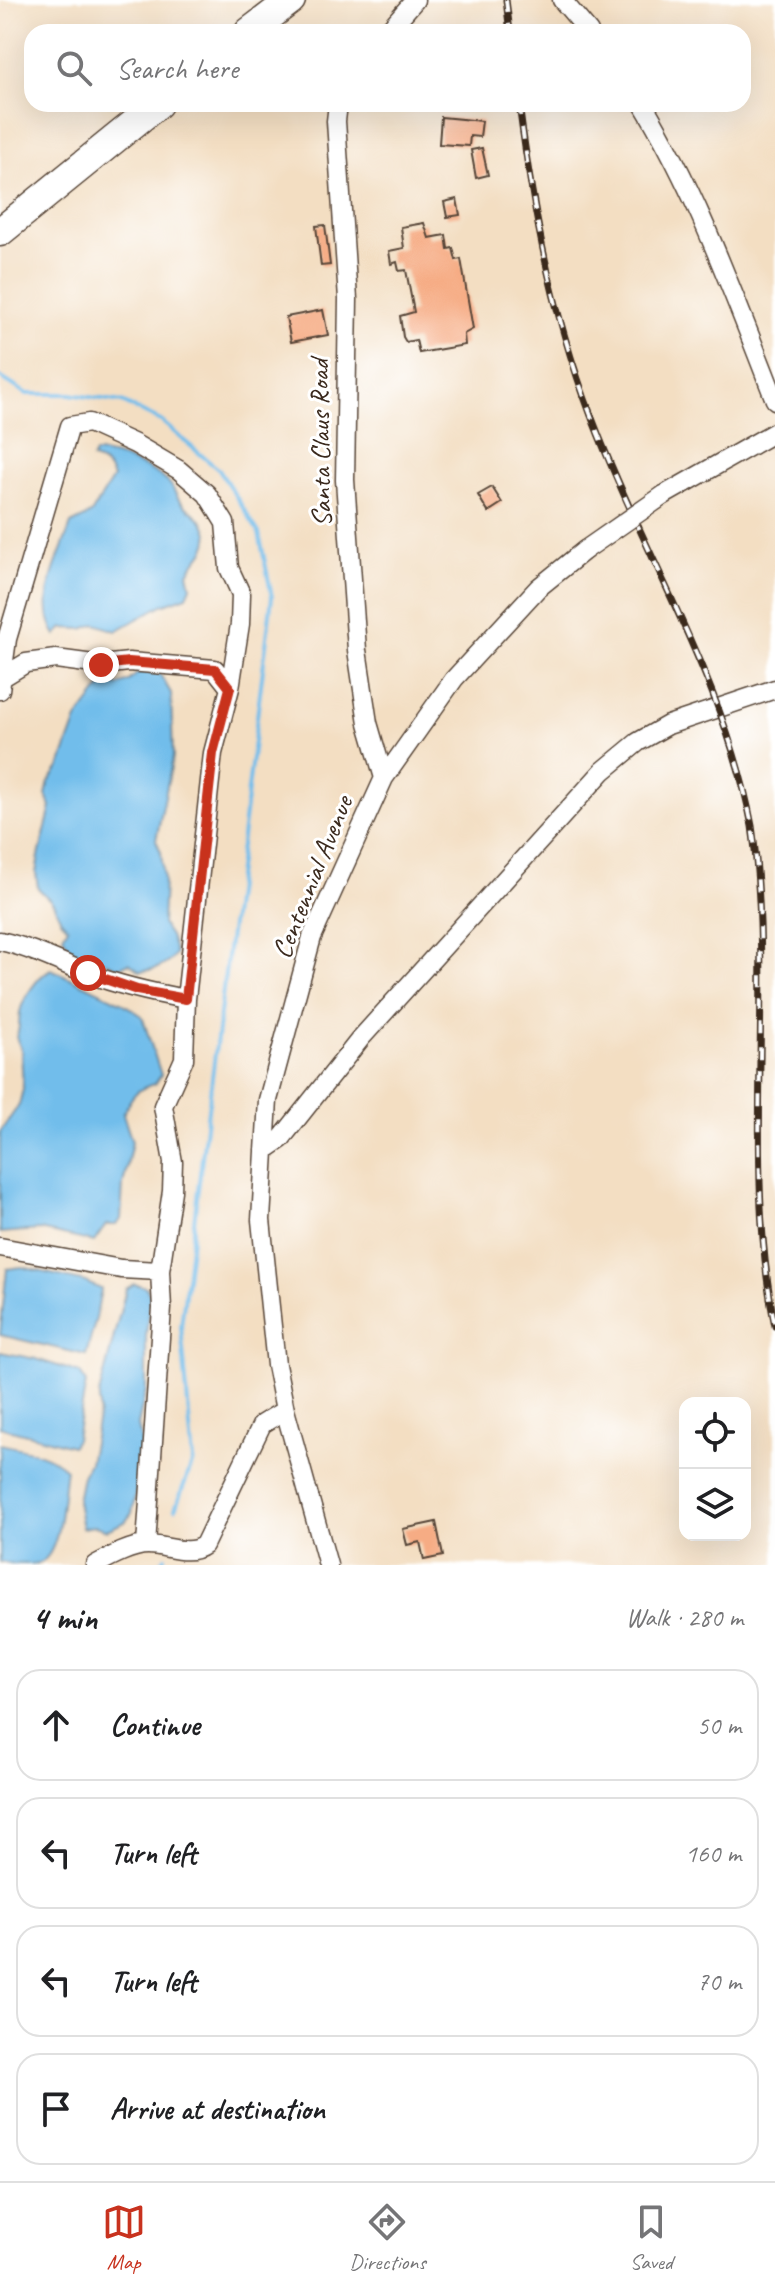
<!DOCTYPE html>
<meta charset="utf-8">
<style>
body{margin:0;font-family:Caveat,sans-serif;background:#f6f6f6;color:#202124}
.controls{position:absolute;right:24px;bottom:24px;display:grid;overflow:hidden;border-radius:16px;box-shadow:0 8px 32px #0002}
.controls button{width:72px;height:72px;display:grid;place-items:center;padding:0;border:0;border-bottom:2px solid #e0e0e0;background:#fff;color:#202124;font:40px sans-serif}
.stop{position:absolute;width:24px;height:24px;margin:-18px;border:6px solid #c8321e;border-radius:50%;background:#fff}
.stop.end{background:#c8321e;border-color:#fff;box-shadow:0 2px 8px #0008}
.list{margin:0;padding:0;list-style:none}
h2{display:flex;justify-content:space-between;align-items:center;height:104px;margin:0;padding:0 32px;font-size:34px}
h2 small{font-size:26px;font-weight:400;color:#757577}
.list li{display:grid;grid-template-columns:52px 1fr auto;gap:24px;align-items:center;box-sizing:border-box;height:112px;margin:0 16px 16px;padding:0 16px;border:2px solid #e0e0e0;border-radius:24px}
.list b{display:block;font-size:30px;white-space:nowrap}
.list em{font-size:26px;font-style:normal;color:#757577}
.icon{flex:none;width:44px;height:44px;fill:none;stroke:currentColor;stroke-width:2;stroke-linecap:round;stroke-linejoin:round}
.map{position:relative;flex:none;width:775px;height:1565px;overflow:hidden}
.search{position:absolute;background:#fff;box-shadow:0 8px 32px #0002;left:24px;right:24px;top:24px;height:88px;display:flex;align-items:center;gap:20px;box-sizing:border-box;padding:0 28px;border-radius:24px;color:#757577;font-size:30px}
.sheet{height:616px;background:#fff}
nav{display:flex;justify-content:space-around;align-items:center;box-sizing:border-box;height:112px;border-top:2px solid #e0e0e0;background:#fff;font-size:22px;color:#757577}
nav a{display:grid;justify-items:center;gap:4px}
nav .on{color:#c8321e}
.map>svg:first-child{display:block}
.water{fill:#71bdeb;stroke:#567484;stroke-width:2}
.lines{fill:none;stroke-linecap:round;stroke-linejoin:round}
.stream{stroke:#71bdeb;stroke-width:4}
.building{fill:#f6ac84}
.minor-casing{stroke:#574537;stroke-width:21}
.highway-casing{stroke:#574537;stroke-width:31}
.minor{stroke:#fff;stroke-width:18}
.highway{stroke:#fff;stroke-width:28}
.rail-casing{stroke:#3b2a1e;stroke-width:7}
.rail{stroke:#fff;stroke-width:4;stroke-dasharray:12;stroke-linecap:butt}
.minor-bridge-casing{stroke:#574537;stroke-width:21;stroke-linecap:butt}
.minor-bridge{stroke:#fff;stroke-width:18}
.route{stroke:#c8321e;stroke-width:10}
.labels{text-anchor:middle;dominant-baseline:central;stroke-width:6;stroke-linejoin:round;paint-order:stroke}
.street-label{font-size:28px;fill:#3b2a1e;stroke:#fff}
</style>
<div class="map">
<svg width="775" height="1565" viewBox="0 0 775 1565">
<rect width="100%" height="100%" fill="#fff"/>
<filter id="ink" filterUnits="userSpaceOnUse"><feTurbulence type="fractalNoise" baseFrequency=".0125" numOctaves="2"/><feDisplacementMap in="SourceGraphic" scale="16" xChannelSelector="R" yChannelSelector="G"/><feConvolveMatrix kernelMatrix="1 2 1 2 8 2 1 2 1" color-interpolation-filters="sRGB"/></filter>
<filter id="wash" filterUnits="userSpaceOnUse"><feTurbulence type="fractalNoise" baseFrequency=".006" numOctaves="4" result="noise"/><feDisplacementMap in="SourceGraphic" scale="32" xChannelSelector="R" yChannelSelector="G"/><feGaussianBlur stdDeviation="1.8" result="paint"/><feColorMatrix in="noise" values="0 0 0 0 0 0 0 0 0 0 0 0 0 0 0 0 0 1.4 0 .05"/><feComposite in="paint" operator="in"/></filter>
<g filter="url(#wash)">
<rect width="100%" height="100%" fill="#f3dec2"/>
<path class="water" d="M95 453C116 453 154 468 170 484 174 489 176 496 180 501 190 512 205 518 208 534 210 551 194 560 188 573L191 587 187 596 162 605 116 631 96 624 83 629 63 628 56 635C34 602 60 557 71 524L91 514 113 478C108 467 105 462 92 459Z
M139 672 159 673 171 693 173 757 156 840 161 852 164 880 162 924 170 936 176 954C166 967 155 970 140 971L129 963 119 968 91 956 71 951 63 936 68 927 61 920 53 903 38 888 36 873 39 856 51 807 46 795 49 782 60 766 77 719 106 681 117 686 129 681Z
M51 969 121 1002 142 1016 161 1075 155 1084C136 1088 131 1097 123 1114L132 1142 123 1185 121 1219 117 1225H106L94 1242 40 1230 0 1233V1132L19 1105 23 1089 21 1049 16 1037C21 1027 18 1022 20 1012 23 998 38 976 51 969Z
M22 1267 85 1282 101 1289 96 1318 86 1355 0 1335 7 1269Z
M134 1284 146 1287 150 1296 146 1337V1390L138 1425 143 1448 132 1513 125 1522 107 1530 95 1526 82 1528 77 1501 82 1476 89 1463 99 1412V1395L126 1289Z
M0 1352 36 1359 80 1373 86 1383 76 1439 72 1446 0 1427Z
M0 1444C22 1449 49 1453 66 1469 62 1491 62 1557 38 1563 29 1565 9 1564 0 1562Z"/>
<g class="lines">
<path class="stream" d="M0 377 27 394H70L122 402 161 421 219 470 259 533 272 597 181 1326 193 1461 175 1509
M160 1565 165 1557"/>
</g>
<g id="blocks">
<path class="building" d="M441 117 482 121 480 137 470 136 469 146 439 144Z
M482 148 488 175 476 178 471 150Z
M457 199 460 215 447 217 444 202Z
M424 223 429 238 446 235 448 249 453 248 456 260 461 259 473 329 464 334 465 345 419 353 416 340 406 342 403 337 400 316 414 312 406 270 399 271 397 262 391 264 389 251 404 248 401 227Z
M325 225 330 265 321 266 316 226Z
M323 310 328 335 291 342 286 317Z
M492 487 502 503 488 512 478 495Z
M436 1522 443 1556 424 1560 420 1542 407 1545 403 1529Z"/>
</g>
</g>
<g filter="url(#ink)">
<use href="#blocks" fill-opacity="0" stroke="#574537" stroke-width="2"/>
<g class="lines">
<defs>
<path id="minor" d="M562 0 589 32
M387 32 415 0
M338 104 336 121 348 299 345 480 357 650 368 723 384 778
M643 104C699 197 735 299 775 400
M664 495 775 432
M3 677 26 663 56 659 101 665 129 662 215 669 230 688
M0 690 7 639 70 426 89 423 135 444 179 470 207 494 225 523 229 568 241 594 240 624 230 688 213 753 186 999 184 1059 163 1106 173 1162 172 1191 160 1271 162 1308 146 1545
M0 941C32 948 59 962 89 974 121 986 153 993 186 999
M265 1150 281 1139 361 1038 603 771 638 742 668 725 775 689
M0 1247 121 1269 160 1271
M95 1565C110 1557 132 1545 148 1545 166 1545 188 1557 204 1545L262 1424 285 1410
M328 1565 285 1410 276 1365 261 1220 268 1100 312 937 384 778 454 679 538 588 585 550"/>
<path id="highway" d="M249 32 291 0
M0 232 158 104"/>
</defs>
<use href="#minor" class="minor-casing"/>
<use href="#highway" class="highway-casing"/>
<use href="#minor" class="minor"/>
<use href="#highway" class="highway"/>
<defs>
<path id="rail" d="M506 0 510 32
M519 104C534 220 555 327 599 436 650 565 726 688 752 826 775 988 742 1164 775 1326"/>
</defs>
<use href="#rail" class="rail-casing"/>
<use href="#rail" class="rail"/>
<defs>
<path id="minor-bridge" d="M585 550 664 495"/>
</defs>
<use href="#minor-bridge" class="minor-bridge-casing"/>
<use href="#minor-bridge" class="minor-bridge"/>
</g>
</g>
<g class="lines" filter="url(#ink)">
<path class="route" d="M88 973 137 990 186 999 213 753 230 688 215 669 129 662 101 665"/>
</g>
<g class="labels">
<g class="street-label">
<text transform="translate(320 443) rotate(-91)">Santa Claus Road</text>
<text transform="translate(312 877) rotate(-68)">Centennial Avenue</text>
</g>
</g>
</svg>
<div class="controls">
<button><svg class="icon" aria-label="locate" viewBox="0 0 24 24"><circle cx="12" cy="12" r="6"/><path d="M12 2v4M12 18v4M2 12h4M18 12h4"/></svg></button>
<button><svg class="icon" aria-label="layers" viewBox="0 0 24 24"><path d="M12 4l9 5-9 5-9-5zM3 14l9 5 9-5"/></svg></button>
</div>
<div class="stop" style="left:88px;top:973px"></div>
<div class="stop end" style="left:101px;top:665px"></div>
<div class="search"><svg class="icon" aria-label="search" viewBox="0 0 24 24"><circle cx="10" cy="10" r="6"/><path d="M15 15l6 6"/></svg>Search here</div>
</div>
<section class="sheet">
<h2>4 min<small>Walk · 280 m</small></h2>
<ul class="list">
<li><svg class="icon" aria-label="ahead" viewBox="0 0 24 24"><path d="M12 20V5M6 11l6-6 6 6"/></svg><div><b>Continue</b></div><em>50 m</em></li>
<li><svg class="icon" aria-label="left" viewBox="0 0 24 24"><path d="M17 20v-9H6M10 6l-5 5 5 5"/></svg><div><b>Turn left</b></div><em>160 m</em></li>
<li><svg class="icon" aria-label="left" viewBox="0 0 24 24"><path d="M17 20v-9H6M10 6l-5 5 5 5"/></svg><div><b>Turn left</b></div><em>70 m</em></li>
<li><svg class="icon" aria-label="arrive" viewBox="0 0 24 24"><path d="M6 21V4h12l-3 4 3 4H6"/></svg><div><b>Arrive at destination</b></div></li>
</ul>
</section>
<nav>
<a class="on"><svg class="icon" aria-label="map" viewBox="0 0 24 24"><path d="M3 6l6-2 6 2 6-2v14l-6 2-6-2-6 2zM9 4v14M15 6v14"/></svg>Map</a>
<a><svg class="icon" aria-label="directions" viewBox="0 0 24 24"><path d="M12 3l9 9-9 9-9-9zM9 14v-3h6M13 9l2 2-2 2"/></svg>Directions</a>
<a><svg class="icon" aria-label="saved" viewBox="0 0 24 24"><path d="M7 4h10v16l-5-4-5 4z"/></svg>Saved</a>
</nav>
